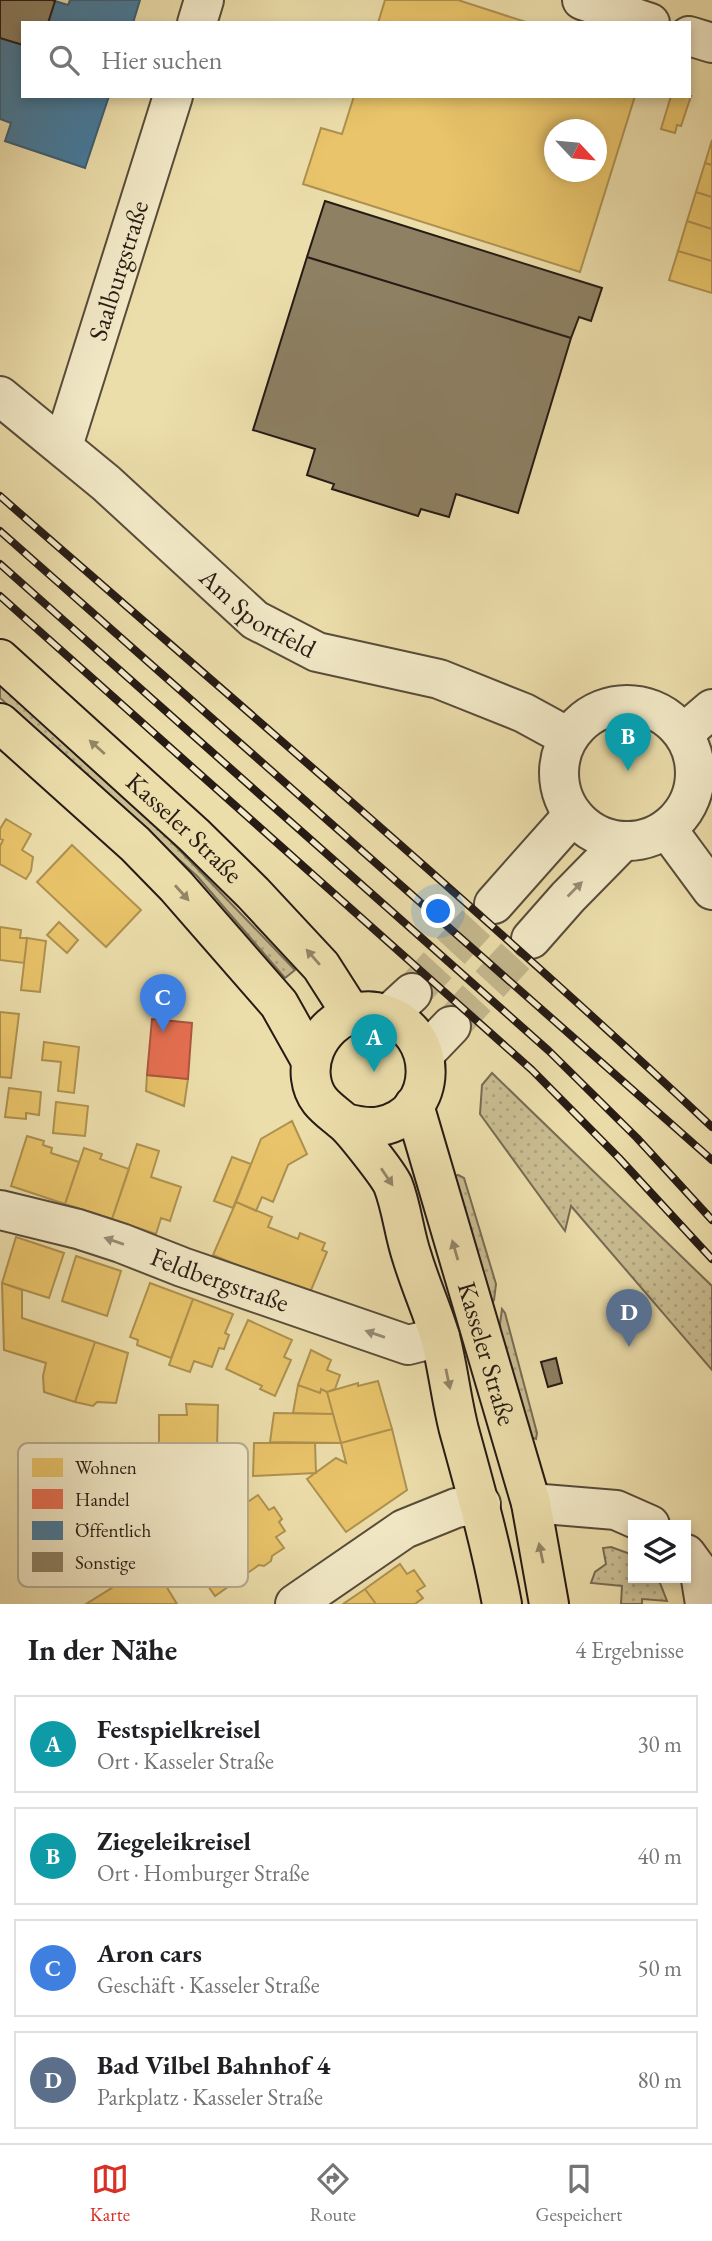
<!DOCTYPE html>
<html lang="de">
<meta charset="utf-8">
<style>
body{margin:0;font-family:"EB Garamond",serif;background:#f6f6f6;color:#202124}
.controls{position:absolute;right:21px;bottom:21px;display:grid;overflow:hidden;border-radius:0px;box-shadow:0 4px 10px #0003}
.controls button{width:63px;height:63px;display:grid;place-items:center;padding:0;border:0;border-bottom:2px solid #e0e0e0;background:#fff;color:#202124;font:35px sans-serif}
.compass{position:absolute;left:544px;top:119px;width:63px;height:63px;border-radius:50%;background:#fff;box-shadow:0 4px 10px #0003;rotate:116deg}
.you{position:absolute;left:439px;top:912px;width:24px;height:24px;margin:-18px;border:5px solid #fff;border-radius:50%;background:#1a73e8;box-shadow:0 0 0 10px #1a73e833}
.badge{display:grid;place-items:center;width:46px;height:46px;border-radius:50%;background:#d93025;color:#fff;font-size:23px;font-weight:700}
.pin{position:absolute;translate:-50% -58px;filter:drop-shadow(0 2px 4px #0008)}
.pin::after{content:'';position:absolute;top:37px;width:24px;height:21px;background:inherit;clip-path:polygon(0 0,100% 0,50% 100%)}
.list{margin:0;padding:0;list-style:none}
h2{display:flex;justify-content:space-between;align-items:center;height:91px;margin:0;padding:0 28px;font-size:30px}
h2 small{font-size:23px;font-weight:400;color:#757577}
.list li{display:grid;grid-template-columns:46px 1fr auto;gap:21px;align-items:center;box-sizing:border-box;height:98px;margin:0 14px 14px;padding:0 14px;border:2px solid #e0e0e0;border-radius:0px}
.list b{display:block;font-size:26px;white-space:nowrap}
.list p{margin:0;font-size:23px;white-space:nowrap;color:#757577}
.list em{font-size:23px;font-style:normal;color:#757577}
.icon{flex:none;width:38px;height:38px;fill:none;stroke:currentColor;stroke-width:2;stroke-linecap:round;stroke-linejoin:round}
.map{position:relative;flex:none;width:712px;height:1604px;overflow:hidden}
.search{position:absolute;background:#fff;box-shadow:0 4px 10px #0003;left:21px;right:21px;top:21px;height:77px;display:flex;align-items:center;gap:18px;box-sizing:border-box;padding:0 24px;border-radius:0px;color:#757577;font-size:26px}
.sheet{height:539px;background:#fff}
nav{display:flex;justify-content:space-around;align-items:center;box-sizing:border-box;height:98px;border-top:2px solid #e0e0e0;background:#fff;font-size:19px;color:#757577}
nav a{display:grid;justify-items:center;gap:4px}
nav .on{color:#d93025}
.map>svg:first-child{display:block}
.grass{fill:url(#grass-dots);stroke:#786c54;stroke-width:2}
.homes{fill:#e9c46a;stroke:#ae9150;stroke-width:2;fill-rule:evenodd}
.shops{fill:#e76f51;stroke:#ad563f;stroke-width:2}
.public{fill:#457b9d;stroke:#3c5e74;stroke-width:2}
.building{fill:#8d8063;stroke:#261b15;stroke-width:2}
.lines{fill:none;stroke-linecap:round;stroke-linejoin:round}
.minor-tunnel{stroke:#c4b78d;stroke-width:38;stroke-dasharray:38 19;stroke-linecap:butt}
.minor-casing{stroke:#584c3a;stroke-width:42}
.major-casing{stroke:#261b15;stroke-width:42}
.minor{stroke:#f3eac8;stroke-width:38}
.major{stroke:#ecdeab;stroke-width:38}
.rail-casing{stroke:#261b15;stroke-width:8}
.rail{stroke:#f3eac8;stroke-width:5;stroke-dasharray:16;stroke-linecap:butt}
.oneway{fill:#938668}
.oneway2{fill:#978d77}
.labels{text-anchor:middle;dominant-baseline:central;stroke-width:7;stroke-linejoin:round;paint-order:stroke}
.street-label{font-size:26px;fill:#261b15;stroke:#f3eac8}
.key{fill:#f3eac8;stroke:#b6ac92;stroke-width:2}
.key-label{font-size:19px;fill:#261b15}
</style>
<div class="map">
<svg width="712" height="1604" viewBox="0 0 712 1604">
<defs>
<pattern id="grass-dots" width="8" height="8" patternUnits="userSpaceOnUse" patternTransform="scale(1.75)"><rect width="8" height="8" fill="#cabd92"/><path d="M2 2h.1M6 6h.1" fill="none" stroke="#ada27d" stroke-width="1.8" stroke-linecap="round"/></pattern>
</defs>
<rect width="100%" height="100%" fill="#ecdeab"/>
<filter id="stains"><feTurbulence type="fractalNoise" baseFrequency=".00286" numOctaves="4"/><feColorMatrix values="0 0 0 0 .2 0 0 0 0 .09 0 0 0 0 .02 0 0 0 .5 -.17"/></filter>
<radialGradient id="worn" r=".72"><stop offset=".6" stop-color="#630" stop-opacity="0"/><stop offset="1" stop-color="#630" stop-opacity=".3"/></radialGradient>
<path class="grass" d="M0 683 167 837 295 970 285 978 197 876 0 698Z
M492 1073 712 1286V1370L571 1206 565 1231 480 1114 482 1085Z
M458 1175 464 1178 496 1284 494 1300 488 1311 449 1177Z
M502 1309 505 1313 537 1433 536 1439 530 1437 499 1331Z
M611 1547 633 1555V1578H658L667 1601 642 1599V1604H621L622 1586 591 1583 595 1572 606 1564 603 1548Z"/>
<path class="homes" d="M385 0H458L529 23H378Z
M354 96H635L580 272 303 184 321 128 342 134ZM554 130H596V172H554Z
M671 96H691L681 126 677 125 675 133 661 129Z
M712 140V165L705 163Z
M705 163 712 165V197L696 192Z
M696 192 712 197V229L687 221Z
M687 221 712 229V261L678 251Z
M678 251 712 261V293L669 280Z
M6 819 31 834 22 850 33 857 31 871 26 879 0 864V846L3 840 0 839V829Z
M72 845 141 910 106 947 37 882Z
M59 922 78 940 67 953 47 935Z
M0 927 21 930 20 938H27L24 963 0 960Z
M27 938 46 941 40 992 21 990Z
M0 1012 19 1014 11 1078 0 1077Z
M44 1042 79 1047 74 1093 58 1091 61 1062 42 1060Z
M147 1075 188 1079 184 1106 146 1091Z
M9 1088 41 1092 39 1115 26 1113V1119L5 1117Z
M56 1102 88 1106 85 1136 53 1133Z
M292 1121 307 1154 288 1165 273 1202 262 1197 256 1211 236 1202 261 1139Z
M27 1136 44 1141 43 1145 52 1148 51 1153 79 1162 65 1204 11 1186Z
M137 1144 159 1151 151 1177 181 1187 170 1221 161 1218 156 1234 112 1219Z
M84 1148 102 1154 100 1159 129 1169 112 1219 65 1204Z
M232 1157 251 1164 233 1208 214 1201Z
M236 1202 272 1217 268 1227 298 1239 300 1233 325 1243 322 1250 327 1252 309 1295 213 1255Z
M16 1237 64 1253 49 1298 2 1283Z
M76 1256 121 1271 107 1316 62 1301Z
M2 1283 22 1290V1318L95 1342 75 1402 44 1392 43 1376 46 1363 4 1350Z
M150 1283 193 1299 171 1358 137 1345 138 1340 130 1337Z
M193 1299 233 1314 225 1333 229 1335 224 1349 219 1348 212 1367 194 1361 190 1372 169 1365Z
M248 1320 292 1340 284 1357 291 1360 275 1396 260 1389 262 1386 226 1369Z
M95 1342 128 1353 116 1403 97 1402 93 1406 75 1402Z
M311 1350 331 1360 327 1370 340 1375 335 1389 327 1392 321 1389 320 1393 298 1385Z
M378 1381 392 1429 341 1443 327 1392 358 1383V1386Z
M298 1385 320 1393 321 1389 327 1392 333 1414 293 1413Z
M186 1404 218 1405 217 1449 159 1450V1415H187Z
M274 1413 333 1414 341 1443 270 1442Z
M392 1429 407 1490 346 1532 307 1479 336 1458 346 1463 341 1443Z
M254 1443H315L316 1473 253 1476Z
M258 1495 269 1510 274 1507 282 1519 279 1522 285 1531 276 1537 284 1548 272 1556 271 1561 264 1566 259 1565 215 1596 181 1547 198 1535 194 1531 210 1520 206 1513 222 1502 227 1509 243 1498 246 1503Z
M152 1563 177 1604H86Z
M400 1564 407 1574 414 1570 425 1586 417 1591 423 1598 415 1604H376L365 1589Z
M365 1589 376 1604H343Z"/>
<path class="shops" d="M152 1019 192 1023 188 1079 147 1075Z"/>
<path class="public" d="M70 0H140L133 23H48L55 1 68 5Z
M0 38 23 45V96H109L85 168 5 141 11 123 0 119Z"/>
<path class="building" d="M0 0H52L55 1 48 23H23V45L0 38Z
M325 201 602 288 591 321 579 317 571 338 307 257Z
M307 257 571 338 518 513 456 494 449 517 421 509 418 516 332 489 334 484 307 475 315 449 253 430Z
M556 1358 562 1383 548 1387 541 1362Z"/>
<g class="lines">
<path class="minor-tunnel" d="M412 993 494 904
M451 1026 531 939"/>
<defs>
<g id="minor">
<path d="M582 0 650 23"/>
<path d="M197 23 204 0"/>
<path d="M689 36 712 43"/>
<path id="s1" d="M0 396 106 483 255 620 317 652 439 679 524 713 568 737"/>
<path id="s2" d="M63 446 173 96"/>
<circle cx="627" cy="773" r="68"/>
<path d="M684 733 712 709"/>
<path d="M667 829 712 890"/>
<path d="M494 904 573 815"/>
<path d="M531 939 568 897 622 842"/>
<path d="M388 1015 412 993"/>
<path d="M425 1053 451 1026"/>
<path id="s3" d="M0 1210 78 1229 121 1243 182 1267 408 1345 440 1337"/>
<path d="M531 1503 616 1510 650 1525"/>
<path d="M686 1554 700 1573 705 1604"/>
<path d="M295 1604 404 1529 456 1508 481 1504"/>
</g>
<g id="major">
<path id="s4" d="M0 659 194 835 253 893 321 966 351 1013"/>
<path d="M0 723 135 844 176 886 279 1004 311 1061"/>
<path id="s5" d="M414 1105 531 1503 549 1604"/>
<path d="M345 1123C357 1126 369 1129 381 1126 440 1114 440 1032 384 1014 345 1001 306 1039 311 1078 314 1102 329 1109 345 1123 354 1131 388 1174 393 1185 402 1208 404 1234 412 1257 420 1284 432 1310 440 1337 448 1367 451 1399 459 1430 475 1488 491 1545 502 1604"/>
</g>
</defs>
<use href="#minor" class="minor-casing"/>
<use href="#major" class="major-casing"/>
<use href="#minor" class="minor"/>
<use href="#major" class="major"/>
<defs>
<path id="rail" d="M0 496C239 705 481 910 712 1127
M0 531 712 1160
M0 564 549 1051 637 1138 712 1220
M0 596 532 1070 619 1158 712 1259"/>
</defs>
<use href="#rail" class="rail-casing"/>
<use href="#rail" class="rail"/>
</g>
<defs><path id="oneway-solid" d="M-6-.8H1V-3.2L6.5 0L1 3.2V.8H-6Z" transform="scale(1.75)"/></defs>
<g class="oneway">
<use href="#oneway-solid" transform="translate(97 747) rotate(-138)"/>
<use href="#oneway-solid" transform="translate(182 893) rotate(48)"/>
<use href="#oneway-solid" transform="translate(313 957) rotate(-131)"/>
<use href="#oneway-solid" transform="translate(387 1177) rotate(56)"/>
<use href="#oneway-solid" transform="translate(455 1250) rotate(-106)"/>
<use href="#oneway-solid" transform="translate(448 1379) rotate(78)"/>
<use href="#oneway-solid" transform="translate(541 1553) rotate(-102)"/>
</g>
<g class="oneway2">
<use href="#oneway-solid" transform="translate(575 889) rotate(-45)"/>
<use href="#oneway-solid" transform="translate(114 1241) rotate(-161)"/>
<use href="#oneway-solid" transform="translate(375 1334) rotate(-161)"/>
</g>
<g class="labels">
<g class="street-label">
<text stroke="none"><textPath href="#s2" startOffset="184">Saalburgstraße</textPath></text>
<text stroke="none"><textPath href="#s1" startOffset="338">Am Sportfeld</textPath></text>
<text stroke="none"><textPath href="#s4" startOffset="250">Kasseler Straße</textPath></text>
<text stroke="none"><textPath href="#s3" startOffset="231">Feldbergstraße</textPath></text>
<text stroke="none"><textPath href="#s5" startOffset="259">Kasseler Straße</textPath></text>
</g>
</g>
<rect x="18" y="1443" width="230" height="144" rx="10" class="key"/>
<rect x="32" y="1458" width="31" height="19" fill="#e9c46a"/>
<rect x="32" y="1489" width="31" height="20" fill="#e76f51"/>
<rect x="32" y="1521" width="31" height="19" fill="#457b9d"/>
<rect x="32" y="1552" width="31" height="20" fill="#8d8063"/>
<g class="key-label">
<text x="75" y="1474">Wohnen</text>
<text x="75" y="1506">Handel</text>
<text x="75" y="1537">Öffentlich</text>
<text x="75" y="1569">Sonstige</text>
</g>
<rect width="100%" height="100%" filter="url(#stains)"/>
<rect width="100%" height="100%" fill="url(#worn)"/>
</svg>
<div class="controls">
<button><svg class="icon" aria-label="layers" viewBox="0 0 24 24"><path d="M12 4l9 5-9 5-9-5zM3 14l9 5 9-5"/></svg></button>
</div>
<svg class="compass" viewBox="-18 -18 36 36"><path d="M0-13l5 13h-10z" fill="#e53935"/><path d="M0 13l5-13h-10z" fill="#757577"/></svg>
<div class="you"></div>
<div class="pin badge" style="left:374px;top:1072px;background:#0f9aa8">A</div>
<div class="pin badge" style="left:628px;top:771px;background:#0f9aa8">B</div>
<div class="pin badge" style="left:163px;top:1032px;background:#3f7fe0">C</div>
<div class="pin badge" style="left:629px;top:1347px;background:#5c6f8a">D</div>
<div class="search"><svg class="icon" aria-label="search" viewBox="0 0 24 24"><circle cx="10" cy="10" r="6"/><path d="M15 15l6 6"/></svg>Hier suchen</div>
</div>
<section class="sheet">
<h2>In der Nähe<small>4 Ergebnisse</small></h2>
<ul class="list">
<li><span class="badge" style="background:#0f9aa8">A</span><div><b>Festspielkreisel</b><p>Ort · Kasseler Straße</p></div><em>30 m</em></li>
<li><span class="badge" style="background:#0f9aa8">B</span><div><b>Ziegeleikreisel</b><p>Ort · Homburger Straße</p></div><em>40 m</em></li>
<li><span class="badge" style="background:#3f7fe0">C</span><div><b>Aron cars</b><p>Geschäft · Kasseler Straße</p></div><em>50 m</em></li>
<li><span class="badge" style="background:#5c6f8a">D</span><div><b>Bad Vilbel Bahnhof 4</b><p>Parkplatz · Kasseler Straße</p></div><em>80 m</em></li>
</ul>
</section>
<nav>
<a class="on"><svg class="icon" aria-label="map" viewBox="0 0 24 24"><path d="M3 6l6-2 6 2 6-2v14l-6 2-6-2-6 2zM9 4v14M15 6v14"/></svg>Karte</a>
<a><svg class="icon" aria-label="directions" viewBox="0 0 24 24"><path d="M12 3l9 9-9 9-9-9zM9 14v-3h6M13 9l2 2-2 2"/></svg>Route</a>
<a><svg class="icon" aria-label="saved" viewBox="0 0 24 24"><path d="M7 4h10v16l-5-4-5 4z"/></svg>Gespeichert</a>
</nav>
